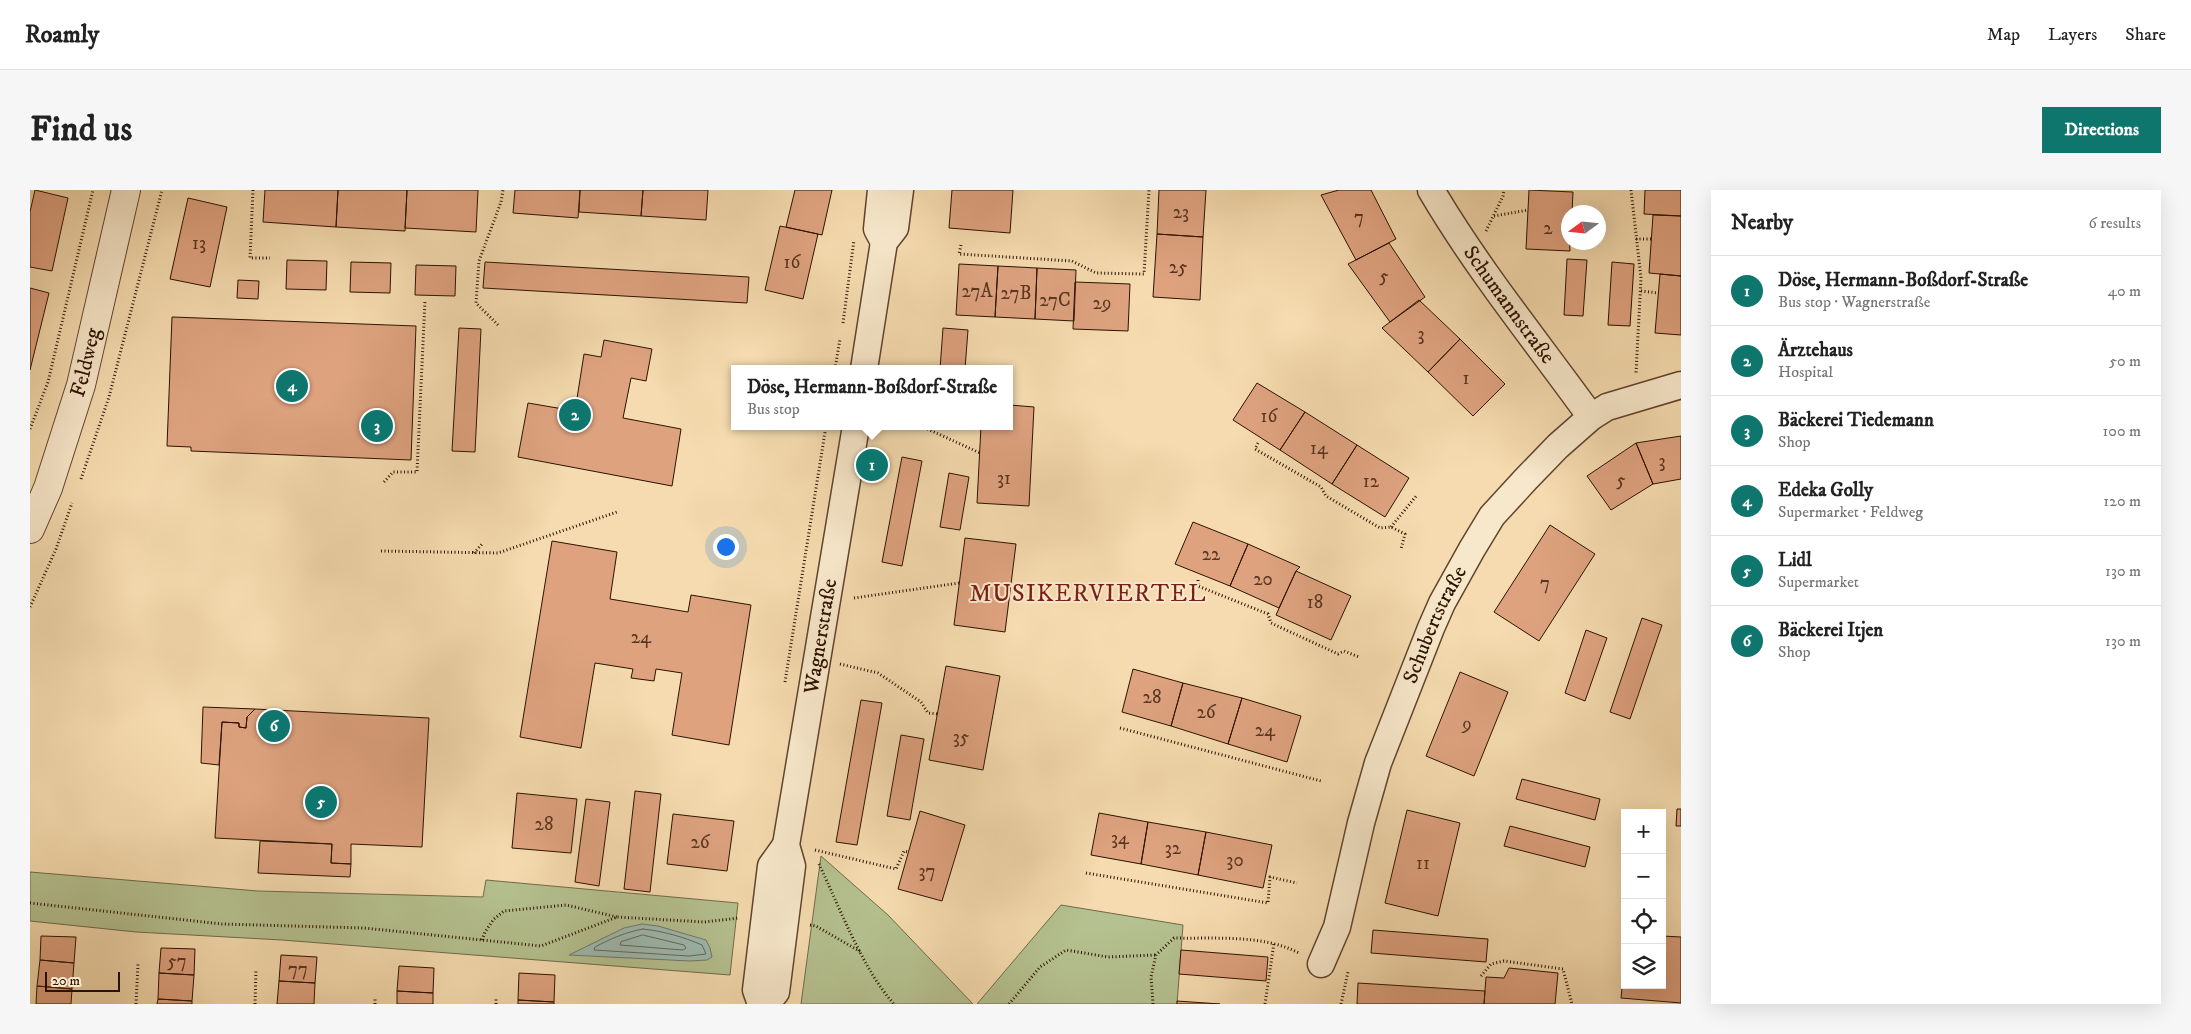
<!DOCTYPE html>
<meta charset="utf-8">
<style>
body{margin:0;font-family:"IM FELL DW Pica",serif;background:#f6f6f6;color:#222}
.controls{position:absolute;right:15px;bottom:15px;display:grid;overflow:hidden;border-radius:0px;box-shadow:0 5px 20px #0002}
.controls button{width:45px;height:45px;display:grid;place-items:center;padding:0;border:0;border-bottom:1px solid #e0e0e0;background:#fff;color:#222;font:25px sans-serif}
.compass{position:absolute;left:1531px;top:15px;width:45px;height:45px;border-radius:50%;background:#fff;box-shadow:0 5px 20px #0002;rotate:255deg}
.scale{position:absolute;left:15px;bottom:12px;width:75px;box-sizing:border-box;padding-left:5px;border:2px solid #2d1200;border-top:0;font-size:14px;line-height:18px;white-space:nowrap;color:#2d1200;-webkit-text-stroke:4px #f8e8cb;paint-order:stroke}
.you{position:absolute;left:695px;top:356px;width:18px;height:18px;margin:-12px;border:4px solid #fff;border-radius:50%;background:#1a73e8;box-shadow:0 0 0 8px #1a73e833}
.badge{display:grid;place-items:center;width:32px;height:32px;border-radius:50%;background:#0f766e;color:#fff;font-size:16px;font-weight:700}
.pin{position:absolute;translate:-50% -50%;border:2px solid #fff;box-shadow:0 1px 5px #0006}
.popup{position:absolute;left:701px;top:175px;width:282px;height:65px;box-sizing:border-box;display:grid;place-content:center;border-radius:0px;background:#fff;filter:drop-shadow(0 1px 4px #0005);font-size:16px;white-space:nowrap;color:#767676}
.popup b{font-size:19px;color:#222}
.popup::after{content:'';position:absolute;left:50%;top:100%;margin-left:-10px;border:10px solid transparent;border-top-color:#fff}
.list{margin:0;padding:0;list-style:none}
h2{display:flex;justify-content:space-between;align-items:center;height:65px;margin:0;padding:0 20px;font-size:21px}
h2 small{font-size:16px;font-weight:400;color:#767676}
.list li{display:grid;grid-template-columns:32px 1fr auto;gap:15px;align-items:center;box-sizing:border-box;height:70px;padding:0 20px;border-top:1px solid #e0e0e0}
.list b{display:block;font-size:19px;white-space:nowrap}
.list p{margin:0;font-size:16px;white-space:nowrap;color:#767676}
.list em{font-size:16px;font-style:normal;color:#767676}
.icon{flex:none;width:28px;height:28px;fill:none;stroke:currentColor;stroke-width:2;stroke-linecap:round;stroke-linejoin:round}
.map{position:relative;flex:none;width:1651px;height:814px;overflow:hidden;border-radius:0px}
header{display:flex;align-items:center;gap:30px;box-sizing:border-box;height:70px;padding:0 25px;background:#fff;border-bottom:1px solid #e0e0e0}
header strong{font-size:24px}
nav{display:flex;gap:28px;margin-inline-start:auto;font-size:18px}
.intro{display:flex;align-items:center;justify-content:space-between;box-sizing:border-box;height:120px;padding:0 30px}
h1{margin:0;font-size:35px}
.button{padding:12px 22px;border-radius:0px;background:#0f766e;color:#fff;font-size:18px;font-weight:700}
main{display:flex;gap:30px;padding:0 30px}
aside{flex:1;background:#fff;border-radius:0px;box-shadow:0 5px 20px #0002}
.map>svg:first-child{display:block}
.green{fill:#b5c190;stroke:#716a48}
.water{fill:#9dbab1;stroke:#70776a}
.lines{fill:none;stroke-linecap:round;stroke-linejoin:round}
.shore{stroke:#656658;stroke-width:1}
.building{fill:#dea27f;stroke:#2d1200}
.minor-casing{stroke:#5f442c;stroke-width:29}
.tertiary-casing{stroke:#5f442c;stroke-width:30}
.path{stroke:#2d1200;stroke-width:3;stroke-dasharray:1 2.5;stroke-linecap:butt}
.minor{stroke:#f8e8cb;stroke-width:26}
.tertiary{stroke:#f8e8cb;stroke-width:28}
.labels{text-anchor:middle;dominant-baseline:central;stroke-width:4;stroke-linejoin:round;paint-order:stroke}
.number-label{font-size:19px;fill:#593620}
.street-label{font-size:21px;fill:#2d1200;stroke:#f8e8cb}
.quarter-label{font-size:24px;letter-spacing:1px;fill:#7a1f14;stroke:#f8e8cb}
</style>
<header>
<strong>Roamly</strong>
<nav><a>Map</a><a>Layers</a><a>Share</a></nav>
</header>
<div class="intro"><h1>Find us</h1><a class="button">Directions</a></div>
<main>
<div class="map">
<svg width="1651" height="814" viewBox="0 0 1651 814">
<rect width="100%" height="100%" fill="#f5dbaf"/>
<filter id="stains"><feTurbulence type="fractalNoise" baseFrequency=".004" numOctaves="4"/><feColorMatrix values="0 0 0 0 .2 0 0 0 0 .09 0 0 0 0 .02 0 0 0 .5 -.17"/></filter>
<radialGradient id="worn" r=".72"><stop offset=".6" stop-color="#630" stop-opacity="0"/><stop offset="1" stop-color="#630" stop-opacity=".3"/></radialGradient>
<path class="green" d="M791 666 858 725 943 814H771Z
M0 682 228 701 453 707 456 690 708 713 700 785 252 750 106 742 0 731Z
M1031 715 1153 735 1147 814H947Z"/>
<path class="water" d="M612 734 628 736 676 750 680 758 682 767 677 770 660 771 539 765 594 738Z"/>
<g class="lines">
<path class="shore" d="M613 739C632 741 654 747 672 755L676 764 659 766 564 760 565 757C580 749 596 742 613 739Z
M613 745 654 755 656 758 653 760 590 755 591 752Z"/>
</g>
<path class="building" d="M5 0 38 8 22 81 0 77V22Z
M235 0H308L306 37 233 32Z
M308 0H377L375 41 306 37Z
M377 0H448L446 42 375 38Z
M485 0H550L548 28 483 23Z
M550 0H613L611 26 549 22Z
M613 0H678L676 30 611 26Z
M765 0H802L792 45 756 37Z
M922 0H983L980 43 919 38Z
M1129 0H1176L1173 47 1127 44Z
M1309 0H1341L1366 49 1326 70 1291 5Z
M1499 0 1543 2 1542 22H1538L1540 61 1496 59Z
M1615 0H1651V26L1614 24Z
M158 8 197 17 180 97 140 89Z
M1623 25 1651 26V86L1619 83Z
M750 36 788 44 773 109 735 100Z
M1127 44 1173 47 1170 110 1123 107Z
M1359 53 1395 107 1360 132 1318 74Z
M1537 69 1557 70 1553 126 1534 125Z
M257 70 297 71 296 100 256 99Z
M321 72 361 73 360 103 320 102Z
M455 72 719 87 717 113 453 98Z
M1582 72 1604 74 1600 136 1578 135Z
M929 74 968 76 965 127 926 125Z
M386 75 426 76 425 106 385 105Z
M968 76 1007 78 1005 129 965 127Z
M1007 78 1046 80 1044 131 1005 129Z
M1630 84 1651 86V145L1625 143Z
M208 90 229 91 228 109 207 108Z
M1045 92 1100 94 1098 141 1043 139Z
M0 98 19 103 0 180Z
M1389 110 1430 149 1398 182 1352 138Z
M142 127 386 136 381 270 161 261V257L137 256Z
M429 138 451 139 445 262 422 261Z
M913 138 938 140 935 179H910Z
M1430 149 1475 194 1443 226 1398 182Z
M574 150 622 159 616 191 601 188 593 228 651 239 642 296 488 267 498 213 545 221 554 164 571 167Z
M1227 193 1275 222 1250 260 1203 230Z
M980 215 1004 217 999 316 947 313 951 236H980Z
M1275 222 1327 255 1302 294 1250 260Z
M1651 246V289L1623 294 1606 253Z
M1606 253 1623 294 1581 320 1557 286Z
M1327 255 1379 288 1355 327 1302 294Z
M872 267 892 271 872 376 852 372Z
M919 283 939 287 930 340 910 337Z
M1163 332 1218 354 1200 396 1145 374Z
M1520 335 1565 364 1509 451 1464 422Z
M935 348 986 354 975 442 924 435Z
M522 351 587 362 580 409 658 422 661 405 721 415 699 555 642 545 652 483 626 479 624 491 601 488 603 479 565 473 551 558 490 547Z
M1218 354 1270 377 1266 381 1249 418 1200 396Z
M1266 381 1321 406 1301 450 1246 425Z
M1612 428 1632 435 1600 529 1580 522Z
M1556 440 1577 448 1555 511 1535 503Z
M916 476 970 486 953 580 899 570Z
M1103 479 1153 493 1141 536 1092 522Z
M1430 482 1478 502 1444 586 1396 566Z
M1153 493 1212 508 1198 554 1141 536Z
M1212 508 1271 526 1257 572 1198 554Z
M831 510 852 513 827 655 806 652Z
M173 517 225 519 217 527 216 538 209 537V533L192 532 189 575 171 573Z
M225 519 399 528 392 657 321 654V674L301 673 302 654 185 648 192 532 209 533V537L216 538 217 527Z
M871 545 894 549 880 630 857 626Z
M1492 589 1570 609 1565 630 1486 609Z
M605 601 631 604 620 702 594 699Z
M487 603 547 609 541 663 482 658Z
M556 609 580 612 569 696 545 692Z
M1647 619H1651V636H1646Z
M1377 620 1430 633 1408 726 1355 713Z
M890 621 935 635 912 711 868 699Z
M1069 623 1118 632 1111 674 1061 665Z
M643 624 704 631 697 681 637 674Z
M1118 632 1176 642 1168 685 1111 674Z
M1480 636 1560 657 1555 677 1474 656Z
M1176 642 1242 655 1233 698 1168 685Z
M230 651 302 654 301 673 321 674 320 687 228 683Z
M1343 740 1458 749 1456 772 1341 763Z
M11 746 46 747 44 773 10 770Z
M1632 746 1651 747V813L1591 808 1595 769V795H1632Z
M131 758 165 759 164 785 129 783Z
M1151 760 1238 767 1236 791 1149 784Z
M251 765 287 767 285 793 249 791Z
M10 770 44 773 42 799 7 796Z
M369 776 404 778 403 803 367 801Z
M1479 778 1528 783 1525 814H1454L1456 787 1474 788Z
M129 783 164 785 162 811 128 809Z
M489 783 525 785 524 812 488 810Z
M249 791 285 793 284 814H247Z
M1328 793 1455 801 1454 814H1327Z
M7 796 42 799 41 814H6Z
M367 801 403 803V814H367Z
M128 809 162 811V814H127Z
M488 810 524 812V814H488Z
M1147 811 1190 814H1147Z"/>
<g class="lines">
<defs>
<g id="minor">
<path d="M851 0 847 39 854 52"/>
<path id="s1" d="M1401 0C1448 80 1507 152 1561 227"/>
<path d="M834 179 854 52 865 38 870 0"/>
<path id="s2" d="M1291 774 1307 737 1331 633 1348 573 1401 438 1412 413 1442 359 1462 326 1496 289 1528 256 1561 227 1577 217 1651 195"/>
<path d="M731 814 726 800 741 676 756 655"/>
<path id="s3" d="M736 814 746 802 762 676 756 655 826 236"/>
</g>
<g id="tertiary">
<path id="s4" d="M0 339 18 298 51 195 96 0"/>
</g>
</defs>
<use href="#minor" class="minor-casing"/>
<use href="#tertiary" class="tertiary-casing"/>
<path class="path" d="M223 0 220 68H240
M1601 0 1611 88 1606 183
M1464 26 1498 20
M1456 41 1473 6 1474 0
M1606 49H1621
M931 55 929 64 1042 71 1066 83 1114 84 1119 0
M1611 101 1628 103
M813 133 824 50
M468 135 446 113 449 71 471 12 473 0
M805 179 810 149
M891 236 950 263
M0 239 18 192 63 0
M1228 253 1225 259 1291 297 1296 306 1350 338 1361 337 1375 344 1371 359
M51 289 79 207 132 0
M354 292 363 282H387L395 110
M1361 337 1387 305
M351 361 468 363 587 322
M444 363 453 353
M1168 390V396L1238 424 1241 433 1308 464 1314 461 1329 467
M824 408 929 393
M0 417 26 359 42 313
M810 474 848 483 891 512 898 523 908 524
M755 492 796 236
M1090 538 1291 591
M785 660 866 679 874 661 878 662
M789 674C809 716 833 780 864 814
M1056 683 1238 713 1240 687 1267 693
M0 713 192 734 334 738 511 756 587 727 674 732 709 728
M780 735 786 736 831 762
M452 750 455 742 464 729 474 721 536 715 587 727
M1451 786 1461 774 1474 771 1533 779 1542 814
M106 814 108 774
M225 814 226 779
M345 814V807
M466 814V808
M979 814 1010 777 1036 760 1078 767 1125 765
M1123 814 1121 787 1126 765 1144 748C1185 749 1232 744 1269 763
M1235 814 1244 753
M1311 814 1318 782"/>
<use href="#minor" class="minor"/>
<use href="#tertiary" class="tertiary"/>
</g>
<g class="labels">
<g class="number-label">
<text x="1151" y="22">23</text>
<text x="1329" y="27">7</text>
<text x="1518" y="38">2</text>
<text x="169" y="53">13</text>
<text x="762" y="72">16</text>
<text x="1148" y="77">25</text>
<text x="1354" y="86">5</text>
<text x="947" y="101">27A</text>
<text x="986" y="103">27B</text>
<text x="1025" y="110">27C</text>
<text x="1072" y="113">29</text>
<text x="1391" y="144">3</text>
<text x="1436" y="188">1</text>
<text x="1239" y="226">16</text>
<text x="1289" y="258">14</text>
<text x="1632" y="271">3</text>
<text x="974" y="288">31</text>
<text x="1591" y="290">5</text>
<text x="1341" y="291">12</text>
<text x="1181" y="364">22</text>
<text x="1233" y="389">20</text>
<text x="1515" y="393">7</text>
<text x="1285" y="412">18</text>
<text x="611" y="447">24</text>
<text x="1122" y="507">28</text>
<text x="1176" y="522">26</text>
<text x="1437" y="534">9</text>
<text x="1235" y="540">24</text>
<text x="931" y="547">35</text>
<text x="514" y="634">28</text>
<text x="1090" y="648">34</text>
<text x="670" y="652">26</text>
<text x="1143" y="658">32</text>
<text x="1205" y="670">30</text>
<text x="1393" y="673">11</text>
<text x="897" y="681">37</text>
<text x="147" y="771">57</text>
<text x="268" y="779">77</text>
</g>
<g class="street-label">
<text stroke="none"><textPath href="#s1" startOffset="139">Schumannstraße</textPath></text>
<text stroke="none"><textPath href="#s4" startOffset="176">Feldweg</textPath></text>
<text stroke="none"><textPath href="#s2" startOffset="359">Schubertstraße</textPath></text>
<text stroke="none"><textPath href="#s3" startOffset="376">Wagnerstraße</textPath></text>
</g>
<g class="quarter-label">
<text x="1058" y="404">MUSIKERVIERTEL</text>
</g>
</g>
<rect width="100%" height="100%" filter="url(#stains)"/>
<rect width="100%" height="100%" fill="url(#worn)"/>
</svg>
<div class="controls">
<button>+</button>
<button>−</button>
<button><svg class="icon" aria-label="locate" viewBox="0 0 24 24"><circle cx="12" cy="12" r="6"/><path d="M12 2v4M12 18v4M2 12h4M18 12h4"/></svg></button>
<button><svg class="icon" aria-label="layers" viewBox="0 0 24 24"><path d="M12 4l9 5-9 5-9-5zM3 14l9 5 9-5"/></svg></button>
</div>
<svg class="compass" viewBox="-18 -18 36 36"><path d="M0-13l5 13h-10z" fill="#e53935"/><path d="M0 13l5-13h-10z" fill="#767676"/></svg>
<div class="scale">20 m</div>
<div class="you"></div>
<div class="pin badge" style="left:842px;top:275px">1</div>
<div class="popup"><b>Döse, Hermann-Boßdorf-Straße</b>Bus stop</div>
<div class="pin badge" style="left:545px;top:225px">2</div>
<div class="pin badge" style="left:347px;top:236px">3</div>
<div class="pin badge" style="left:262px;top:196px">4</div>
<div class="pin badge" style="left:291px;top:612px">5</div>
<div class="pin badge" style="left:244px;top:536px">6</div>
</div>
<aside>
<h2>Nearby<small>6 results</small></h2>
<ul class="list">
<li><span class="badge">1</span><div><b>Döse, Hermann-Boßdorf-Straße</b><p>Bus stop · Wagnerstraße</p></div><em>40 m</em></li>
<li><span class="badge">2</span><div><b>Ärztehaus</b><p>Hospital</p></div><em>50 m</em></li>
<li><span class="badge">3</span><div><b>Bäckerei Tiedemann</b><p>Shop</p></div><em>100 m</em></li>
<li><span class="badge">4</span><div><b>Edeka Golly</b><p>Supermarket · Feldweg</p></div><em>120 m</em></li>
<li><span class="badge">5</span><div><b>Lidl</b><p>Supermarket</p></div><em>130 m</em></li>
<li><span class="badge">6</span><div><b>Bäckerei Itjen</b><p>Shop</p></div><em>130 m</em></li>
</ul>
</aside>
</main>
